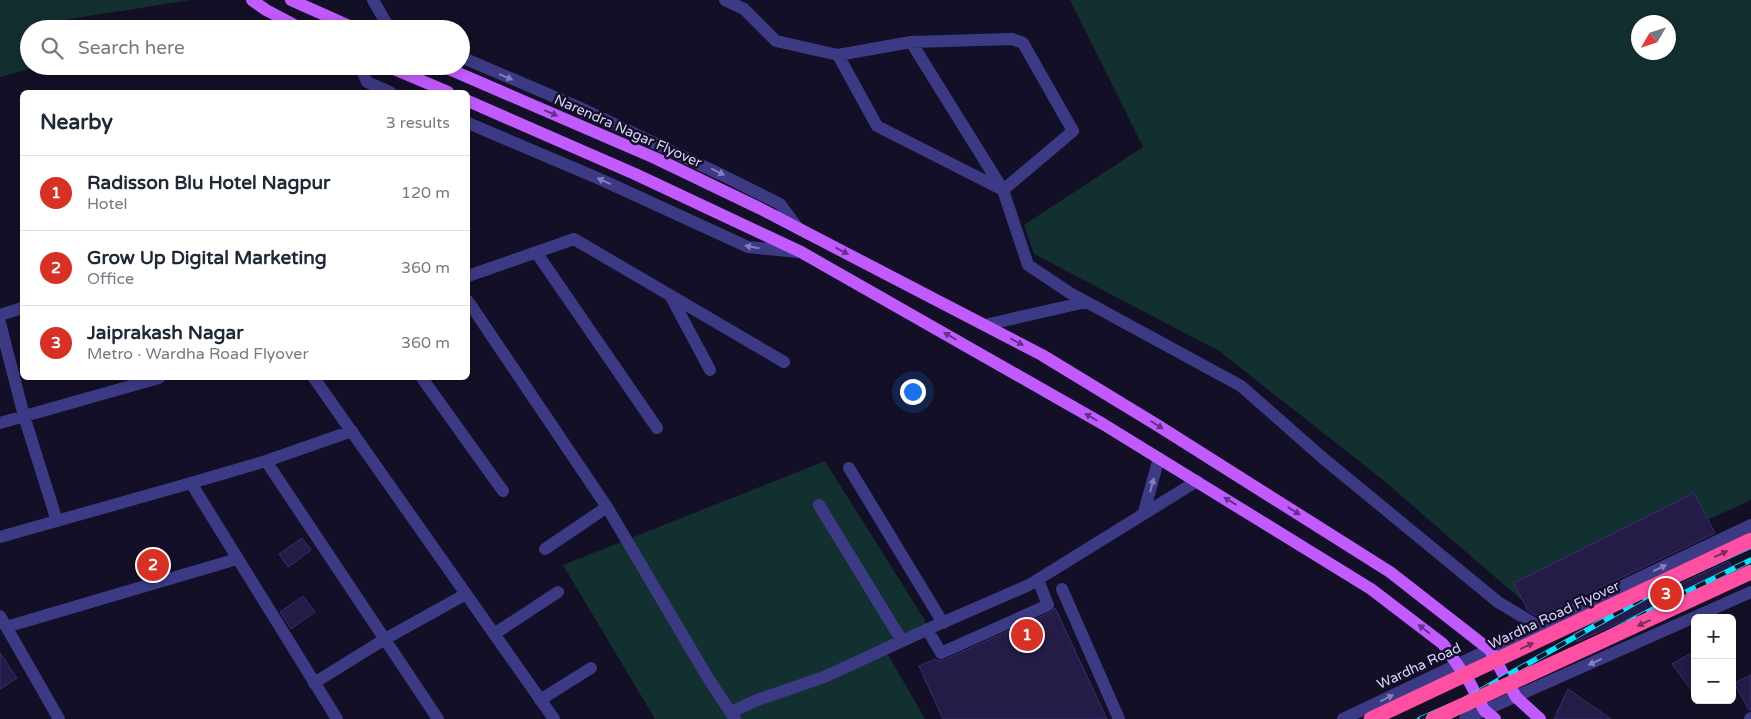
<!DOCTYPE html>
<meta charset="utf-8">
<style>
body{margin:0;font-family:"Varela Round",sans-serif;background:#f2f2f3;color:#1f2937}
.controls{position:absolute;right:15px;bottom:15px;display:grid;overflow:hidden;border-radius:8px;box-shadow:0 2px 12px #0003}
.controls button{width:45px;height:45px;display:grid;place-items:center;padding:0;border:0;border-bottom:1px solid #e0e1e3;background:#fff;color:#1f2937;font:25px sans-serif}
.compass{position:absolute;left:1631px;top:15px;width:45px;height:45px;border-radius:50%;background:#fff;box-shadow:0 2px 12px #0003;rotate:231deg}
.you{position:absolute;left:912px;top:391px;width:18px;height:18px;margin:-12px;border:4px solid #fff;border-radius:50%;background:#1a73e8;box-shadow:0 0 0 8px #1a73e833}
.badge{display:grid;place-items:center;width:32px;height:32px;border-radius:50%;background:#d93025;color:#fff;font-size:16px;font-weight:700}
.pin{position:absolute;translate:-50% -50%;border:2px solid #fff;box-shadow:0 1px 5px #0006}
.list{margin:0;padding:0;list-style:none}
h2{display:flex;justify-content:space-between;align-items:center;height:65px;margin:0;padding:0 20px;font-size:21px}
h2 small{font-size:16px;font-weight:400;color:#747a83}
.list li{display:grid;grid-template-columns:32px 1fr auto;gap:15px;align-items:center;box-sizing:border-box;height:75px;padding:0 20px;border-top:1px solid #e0e1e3}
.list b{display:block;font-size:19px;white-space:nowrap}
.list p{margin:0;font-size:16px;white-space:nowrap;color:#747a83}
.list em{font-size:16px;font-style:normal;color:#747a83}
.icon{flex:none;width:28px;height:28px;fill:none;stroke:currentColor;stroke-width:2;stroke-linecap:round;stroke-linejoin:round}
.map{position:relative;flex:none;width:1751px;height:719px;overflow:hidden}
.search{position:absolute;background:#fff;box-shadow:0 2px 12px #0003;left:20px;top:20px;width:450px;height:55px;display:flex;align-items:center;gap:12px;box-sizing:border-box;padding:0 18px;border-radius:28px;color:#747a83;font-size:19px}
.panel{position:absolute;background:#fff;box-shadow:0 2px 12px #0003;left:20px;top:90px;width:450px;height:290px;border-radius:8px}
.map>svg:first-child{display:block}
.green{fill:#12302f;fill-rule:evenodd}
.building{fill:#241b47;stroke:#3b2d73}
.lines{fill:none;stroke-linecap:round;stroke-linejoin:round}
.minor{stroke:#3d3a85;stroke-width:12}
.major{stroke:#c25bff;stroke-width:12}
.rail-casing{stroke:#00e5ff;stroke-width:5.5}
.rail{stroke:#130f26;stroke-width:4;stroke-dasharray:11;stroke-linecap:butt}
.highway-bridge{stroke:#ff4fa3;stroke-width:15}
.oneway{fill:#837fbc}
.oneway2{fill:#623188}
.oneway3{fill:#7d2c5e}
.labels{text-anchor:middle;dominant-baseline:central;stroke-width:5;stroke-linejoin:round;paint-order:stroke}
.street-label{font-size:14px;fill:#d9d4ff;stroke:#130f26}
</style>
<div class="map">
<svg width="1751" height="719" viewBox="0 0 1751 719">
<rect width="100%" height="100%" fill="#130f26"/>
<path class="green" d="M0 0H191L51 22 53 29H29V66H39L0 77Z
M1070 0H1751V500L1525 603 1383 480 1219 351 1034 254 1024 225 1143 147ZM1638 22H1668V52H1638Z
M825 461 926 622 886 651 925 719H655L563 565Z"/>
<path class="building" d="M1694 493 1715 533 1539 617 1528 611 1514 583Z
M302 538 311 550 288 567 279 554Z
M1729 561 1733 570 1577 642 1573 634Z
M303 596 315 612 291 629 280 612Z
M1055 608 1107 719H943L919 666 935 659 940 661 944 660 1051 612Z
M1695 651V695L1672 664Z
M0 653 17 678 0 689Z
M1751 675V710H1749L1734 683Z
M1568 689 1611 719H1554Z"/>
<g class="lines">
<path class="minor" d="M373 0 389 28
M725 0 744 9 776 41 838 55
M911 42 1003 190 1073 131 1023 43 1012 39 911 42 838 55 877 126 1003 190 1028 265 1070 293 1241 386 1324 459 1498 602 1538 626
M461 57 578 107 720 174 780 204 798 228
M367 66 364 75 367 82 390 92
M468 123 602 180 748 247 798 252
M536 252 657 428
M468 276 574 239 784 362
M670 295 710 370
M468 301 607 507 545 549
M0 315 22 308
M0 323 24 416 57 521
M985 325 1086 302
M314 378 554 719
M422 378 503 491
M0 423 159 378
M266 461 438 719
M849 468 943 623
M819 505 902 641
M607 507 708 678 735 719
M1144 512 1159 458
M0 537 191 483
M1062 589 1119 719
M0 616 59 719
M6 627 237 559
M927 629 941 653 1048 605 1038 580
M494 634 558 592
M314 683 385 639 466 594
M540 700 591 668
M731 712 757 700 824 677 937 625 1029 585 1197 481
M337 719 191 483 266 461 352 431
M1343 719 1751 525
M1465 719 1751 592
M1750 719 1751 718"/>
<path class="major" d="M252 0 266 10 302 29
M291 0 356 29
M387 66 448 92
M442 66 655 158 759 208 1042 355 1157 425 1390 572 1490 650 1516 697 1540 719
M468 101 635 174 801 252 1103 424 1371 589 1443 644 1470 683 1484 710 1495 719"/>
<defs>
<path id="rail" d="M1420 719 1464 700 1668 584 1751 546
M1442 719 1468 708 1674 598 1751 560"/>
</defs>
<use href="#rail" class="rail-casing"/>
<use href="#rail" class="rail"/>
<path class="highway-bridge" d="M1371 719 1751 540
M1433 719 1751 572"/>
</g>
<defs><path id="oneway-solid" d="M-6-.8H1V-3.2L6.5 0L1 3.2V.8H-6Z" transform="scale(1.25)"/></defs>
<g class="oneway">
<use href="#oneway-solid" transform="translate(506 77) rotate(23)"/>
<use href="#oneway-solid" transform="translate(718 172) rotate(26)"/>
<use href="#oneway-solid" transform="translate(604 181) rotate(-156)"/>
<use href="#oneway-solid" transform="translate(752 247) rotate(-170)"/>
<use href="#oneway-solid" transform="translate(1152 485) rotate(-75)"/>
<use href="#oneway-solid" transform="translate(1660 568) rotate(-25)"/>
<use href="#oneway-solid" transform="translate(1595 662) rotate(156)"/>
<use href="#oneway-solid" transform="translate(1387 698) rotate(-26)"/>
</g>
<g class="oneway2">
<use href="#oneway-solid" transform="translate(551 113) rotate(23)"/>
<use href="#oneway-solid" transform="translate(842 251) rotate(28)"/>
<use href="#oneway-solid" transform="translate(950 336) rotate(-150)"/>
<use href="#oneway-solid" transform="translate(1017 342) rotate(28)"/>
<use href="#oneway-solid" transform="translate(1091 417) rotate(-150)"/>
<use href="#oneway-solid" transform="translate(1157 425) rotate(32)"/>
<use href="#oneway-solid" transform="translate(1230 501) rotate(-149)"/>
<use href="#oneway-solid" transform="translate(1294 511) rotate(32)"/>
<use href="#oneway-solid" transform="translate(1424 629) rotate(-142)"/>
</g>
<g class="oneway3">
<use href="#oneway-solid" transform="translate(1721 554) rotate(-25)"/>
<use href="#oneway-solid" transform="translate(1644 623) rotate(155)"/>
<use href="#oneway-solid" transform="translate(1527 646) rotate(-25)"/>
</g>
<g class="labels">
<g class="street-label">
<text transform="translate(628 131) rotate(24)">Narendra Nagar Flyover</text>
<text transform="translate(1554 615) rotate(-25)">Wardha Road Flyover</text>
<text transform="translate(1419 666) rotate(-25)">Wardha Road</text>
</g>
</g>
</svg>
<div class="controls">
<button>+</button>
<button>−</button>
</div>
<svg class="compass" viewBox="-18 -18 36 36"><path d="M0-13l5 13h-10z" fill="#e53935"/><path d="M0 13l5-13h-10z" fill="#747a83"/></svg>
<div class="you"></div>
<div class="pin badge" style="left:1027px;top:635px">1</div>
<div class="pin badge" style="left:153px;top:565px">2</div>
<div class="pin badge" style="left:1666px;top:594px">3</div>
<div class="search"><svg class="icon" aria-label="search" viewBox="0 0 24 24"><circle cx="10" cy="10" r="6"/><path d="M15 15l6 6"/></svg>Search here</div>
<section class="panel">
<h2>Nearby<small>3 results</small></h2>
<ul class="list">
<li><span class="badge">1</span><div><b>Radisson Blu Hotel Nagpur</b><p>Hotel</p></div><em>120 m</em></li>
<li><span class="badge">2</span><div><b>Grow Up Digital Marketing</b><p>Office</p></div><em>360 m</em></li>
<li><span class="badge">3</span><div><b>Jaiprakash Nagar</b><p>Metro · Wardha Road Flyover</p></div><em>360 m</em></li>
</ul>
</section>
</div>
